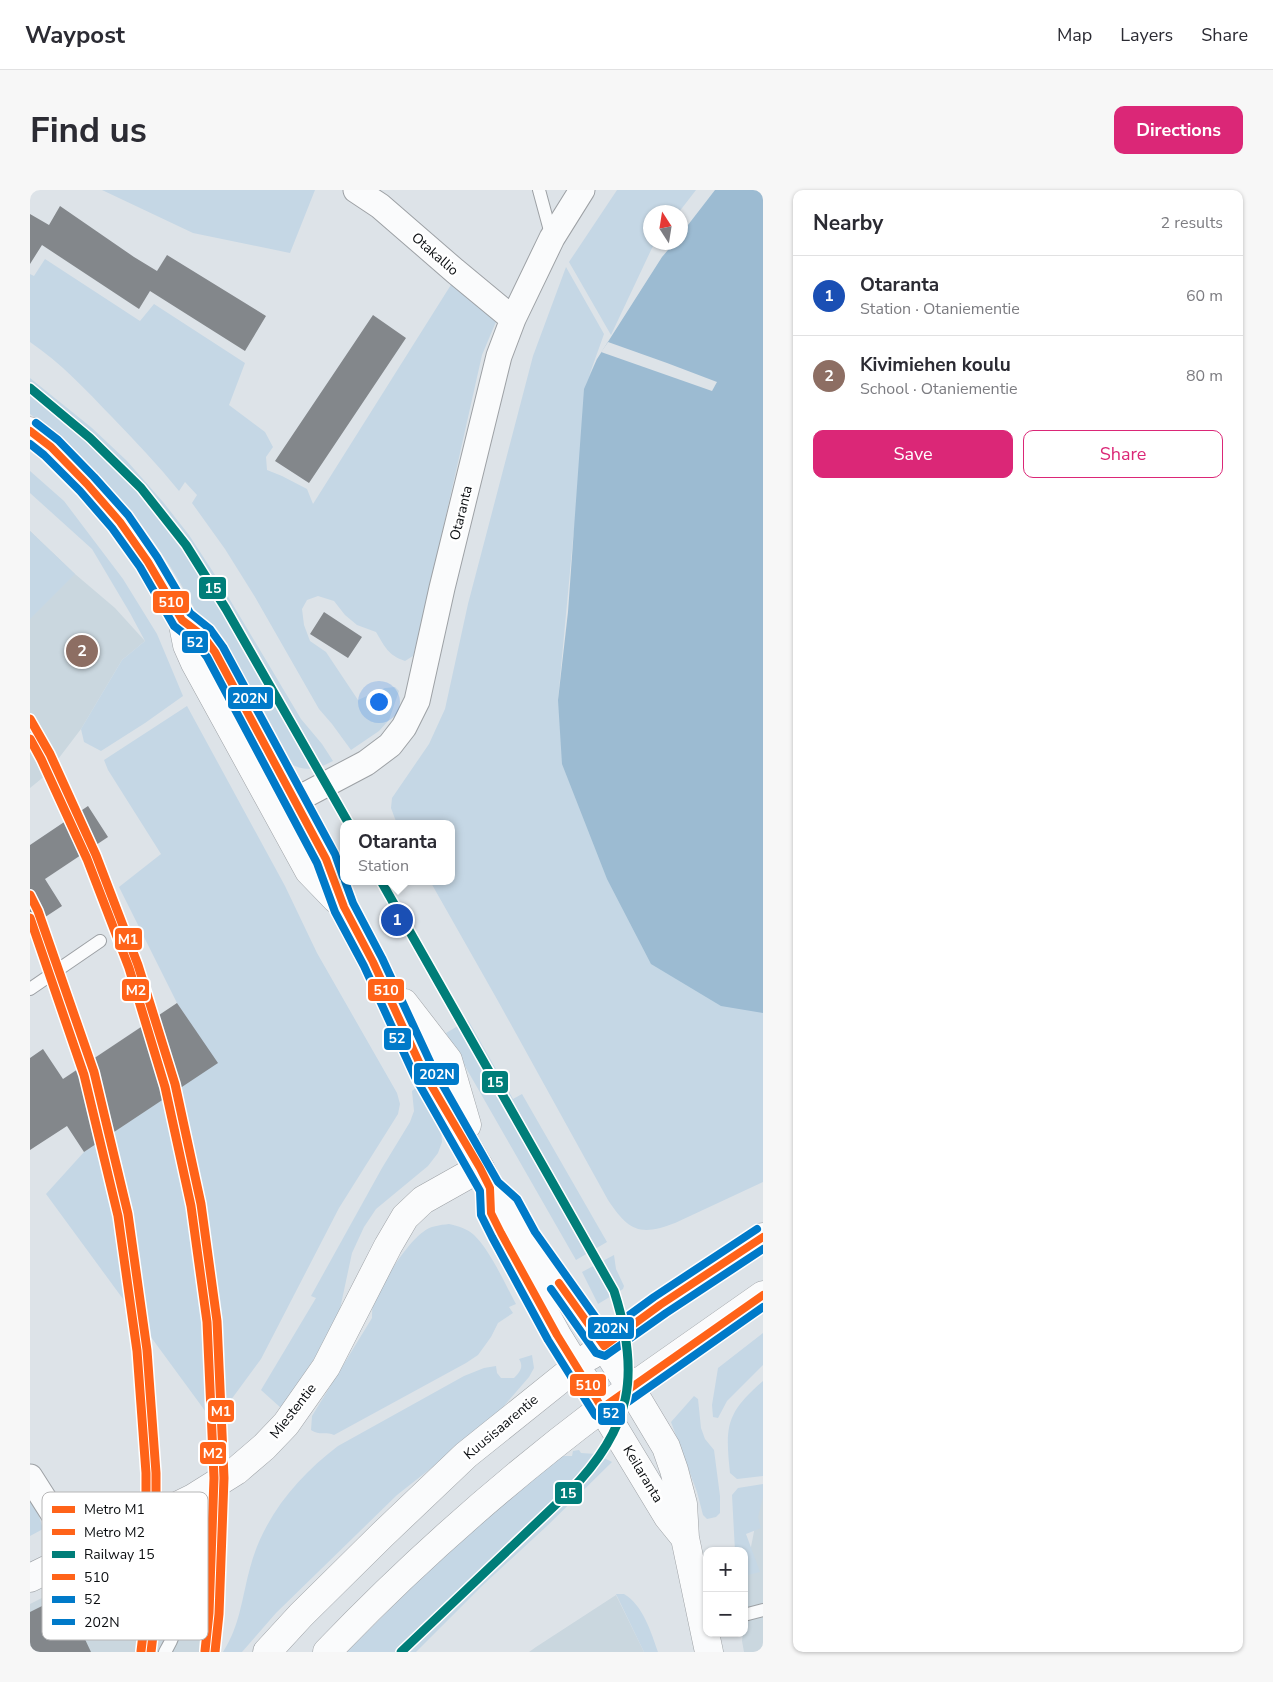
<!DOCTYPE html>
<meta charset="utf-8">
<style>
body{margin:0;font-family:"Nunito Sans",sans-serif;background:#f7f7f7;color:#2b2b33}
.controls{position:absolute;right:15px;bottom:15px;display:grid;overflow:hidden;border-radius:10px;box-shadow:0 1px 4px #0004}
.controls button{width:45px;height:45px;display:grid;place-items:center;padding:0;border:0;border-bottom:1px solid #e1e1e2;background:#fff;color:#2b2b33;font:25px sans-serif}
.compass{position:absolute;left:613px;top:15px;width:45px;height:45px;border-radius:50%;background:#fff;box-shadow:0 1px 4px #0004;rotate:348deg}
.you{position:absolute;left:348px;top:511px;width:18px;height:18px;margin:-12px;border:4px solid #fff;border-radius:50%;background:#1a73e8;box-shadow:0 0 0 8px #1a73e833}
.badge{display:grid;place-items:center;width:32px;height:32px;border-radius:50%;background:#db2777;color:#fff;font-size:16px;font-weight:700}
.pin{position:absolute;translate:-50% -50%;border:2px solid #fff;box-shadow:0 1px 5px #0006}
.popup{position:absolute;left:310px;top:630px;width:115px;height:65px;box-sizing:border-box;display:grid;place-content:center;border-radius:10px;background:#fff;filter:drop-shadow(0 1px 4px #0005);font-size:16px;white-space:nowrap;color:#7c7c81}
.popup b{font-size:19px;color:#2b2b33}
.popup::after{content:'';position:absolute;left:50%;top:100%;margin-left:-10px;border:10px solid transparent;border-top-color:#fff}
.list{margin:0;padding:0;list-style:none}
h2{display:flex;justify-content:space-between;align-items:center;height:65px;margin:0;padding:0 20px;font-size:21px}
h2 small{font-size:16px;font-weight:400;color:#7c7c81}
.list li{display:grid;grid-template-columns:32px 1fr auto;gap:15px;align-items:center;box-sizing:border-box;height:80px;padding:0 20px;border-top:1px solid #e1e1e2}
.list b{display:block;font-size:19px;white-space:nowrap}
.list p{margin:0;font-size:16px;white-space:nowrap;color:#7c7c81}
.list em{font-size:16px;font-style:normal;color:#7c7c81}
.actions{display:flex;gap:10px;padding:15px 20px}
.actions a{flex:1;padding:11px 0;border:1px solid #db2777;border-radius:10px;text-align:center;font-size:18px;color:#db2777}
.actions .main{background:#db2777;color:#fff}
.map{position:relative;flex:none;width:733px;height:1462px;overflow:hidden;border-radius:10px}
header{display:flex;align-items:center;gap:30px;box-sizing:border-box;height:70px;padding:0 25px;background:#fff;border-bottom:1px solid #e1e1e2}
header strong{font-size:24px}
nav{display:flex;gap:28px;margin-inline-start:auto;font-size:18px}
.intro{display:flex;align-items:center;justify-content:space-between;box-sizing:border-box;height:120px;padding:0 30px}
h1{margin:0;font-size:35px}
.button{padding:12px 22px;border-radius:10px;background:#db2777;color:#fff;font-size:18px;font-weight:700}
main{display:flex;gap:30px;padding:0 30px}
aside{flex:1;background:#fff;border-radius:10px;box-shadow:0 1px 4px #0004}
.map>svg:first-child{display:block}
.built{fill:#cad7df}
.green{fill:#c5d7e5}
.water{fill:#9cbbd2}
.pier{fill:#dde3e8}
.building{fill:#83878b}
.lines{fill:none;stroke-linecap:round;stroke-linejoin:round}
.service-casing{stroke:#9da1a5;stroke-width:14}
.minor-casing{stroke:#9da1a5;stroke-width:27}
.tertiary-casing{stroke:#9da1a5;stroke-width:29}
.secondary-casing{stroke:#9da1a5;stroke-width:29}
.primary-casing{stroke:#9da1a5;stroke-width:29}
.service{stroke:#fafbfc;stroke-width:12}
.minor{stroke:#fafbfc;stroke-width:25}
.tertiary{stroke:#fafbfc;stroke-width:28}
.secondary{stroke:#fafbfc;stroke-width:28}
.primary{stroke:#fafbfc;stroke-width:28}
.bus-1-casing{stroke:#fff;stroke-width:11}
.bus-2-casing{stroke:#fff;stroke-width:11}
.bus-3-casing{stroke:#fff;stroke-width:11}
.bus-1{stroke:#ff6319;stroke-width:8}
.bus-2{stroke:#007ac9;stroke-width:8}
.bus-3{stroke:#007ac9;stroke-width:8}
.rail-1-casing{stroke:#fff;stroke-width:12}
.rail-1{stroke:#007e79;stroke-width:9}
.metro-1-casing{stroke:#fff;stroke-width:12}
.metro-2-casing{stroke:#fff;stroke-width:12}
.metro-1{stroke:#ff6319;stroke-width:9}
.metro-2{stroke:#ff6319;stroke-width:9}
.labels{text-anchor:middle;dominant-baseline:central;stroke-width:5;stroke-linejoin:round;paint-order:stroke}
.street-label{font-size:14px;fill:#0a0d10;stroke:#fff}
.key{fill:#fff;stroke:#b6b6b7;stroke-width:1}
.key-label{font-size:14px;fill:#0a0d10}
.line-badge{stroke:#fff;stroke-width:2}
.badge-label{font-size:14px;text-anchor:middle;font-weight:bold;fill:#fff}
</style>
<header>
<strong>Waypost</strong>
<nav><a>Map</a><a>Layers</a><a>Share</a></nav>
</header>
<div class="intro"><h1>Find us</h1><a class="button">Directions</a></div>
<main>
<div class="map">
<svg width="733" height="1462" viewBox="0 0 733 1462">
<rect width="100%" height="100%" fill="#dde3e8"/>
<path class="built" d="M0 341 45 384 85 418 115 451 92 470 51 539 16 585 0 598Z
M733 1296V1462H714L712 1451 713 1443H714L718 1372Z
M141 1343 163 1381 171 1414 169 1462H0V1414Z
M586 1405 614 1462H499L506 1457Z"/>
<path class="green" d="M72 0H285L260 63 163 43Z
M587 0H666L649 22H620V52L626 53 622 58 581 145 539 72Z
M15 69 110 131 124 114 215 173 199 215 235 242 243 257 236 267 237 280 252 286 277 299 283 314 424 90 468 127 452 165 389 446 383 466 375 471C358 465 355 457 346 442L327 435 315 425 304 411 288 406 277 410 272 419 274 435 280 451 296 462 328 510 355 498 365 497 369 501 359 530 349 541 321 560 302 534 289 519 225 407 195 359 162 313 167 305 155 292 149 301C128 275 105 251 82 227 56 200 31 173 0 152V84L4 86Z
M536 77 574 144 559 186 567 169 543 349 528 510 733 721V992L645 1033C609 1047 598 1040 578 1010L468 811 400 691H421V634H367L361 618 362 608 399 554 415 519 438 414 503 166Z
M0 188 62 238 97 271 133 312 159 345 187 388 271 529 292 554 303 571C286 580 276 582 258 573 234 534 209 496 186 456 167 425 151 391 130 361 94 308 51 263 0 224Z
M0 281 34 311 93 389 127 444 153 506 115 533 71 561 54 552 51 539 92 470 115 451 100 423 62 359 0 303Z
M0 341 45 384 0 429Z
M157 516 255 696 287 763 367 903 370 914 368 924 309 1018 231 1169 184 1233 16 1004 54 962 187 873 147 813 89 697 131 664 78 580 74 570Z
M438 830 483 909 492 904 577 1052 546 1070 416 843Z
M388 896 411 939 412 952 408 963 398 976 346 1019 334 1037 322 1063 310 1119 300 1145 251 1218 231 1200 286 1108 281 1106 352 978 380 932 384 921 382 901Z
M419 1034C428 1036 438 1039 444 1045 460 1060 475 1094 486 1114L479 1117 483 1123 468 1133 461 1147 448 1165 436 1173 304 1245C295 1241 290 1246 281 1240L282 1226 342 1128C342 1123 342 1117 344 1112 350 1095 378 1052 393 1042 400 1036 410 1035 419 1034Z
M584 1065 586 1079 594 1096 593 1099 568 1114 552 1082Z
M733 1143V1175L697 1211 688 1228 683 1227 682 1215 688 1178Z
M502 1165 504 1178 499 1187 461 1231 367 1305 246 1423 212 1462H193C210 1436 212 1407 220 1378 233 1328 267 1287 308 1256L434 1186 454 1178 466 1176 467 1183 471 1188H484C490 1182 494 1177 489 1169Z
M733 1191V1286L707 1289 700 1283C695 1236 696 1223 733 1191Z
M664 1206 668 1209 671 1238 675 1249 684 1260 690 1306V1323L686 1327 677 1329 673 1325 667 1302 641 1232Z
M549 1260 551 1263 566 1264 582 1272 518 1335 453 1395 386 1462H317L398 1381 447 1336 530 1266H542L543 1261Z
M733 1294V1307L728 1327 731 1338 716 1344 730 1382 714 1386V1361H705L702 1305 708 1298Z
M0 1305 5 1313 13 1339 0 1346Z
M594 1404C613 1415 621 1442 628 1462H614L586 1404Z"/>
<path class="water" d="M685 0H733V823L691 816 621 774 577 689 532 574 528 510 538 422 554 199 567 169 632 67 644 53 650 52 651 44Z"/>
<path class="pier" d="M578 152 637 173 687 192 682 201 571 162Z"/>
<path class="building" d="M30 16 104 67 127 81 137 65 236 126 215 161 120 101 109 119 12 55 0 74V24L19 35Z
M343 125 376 148 279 293 245 271Z
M294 422 332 447 318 468 280 444Z
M58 616 78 647 15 689 32 716 0 737V655Z
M147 813 188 873 54 962 37 936 0 960V868L13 859 33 889Z
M32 1406 45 1431 42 1434V1442L45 1445H53L61 1462H0V1422Z"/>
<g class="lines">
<defs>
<path id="service" d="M509 0 522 48
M0 799 70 751
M111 1333C125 1361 150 1398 147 1430 146 1441 141 1452 135 1462
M49 1364C58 1380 78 1407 65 1426 61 1432 54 1435 49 1438
M714 1425 733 1420"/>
<path id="minor" d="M326 0 350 16 425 81 483 129
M247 620 336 573 360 555 374 537 387 511 412 398 469 166 483 129 522 48 552 0
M0 1287 49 1364"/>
<path id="tertiary" d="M0 241 21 257 57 294 90 332 118 372 152 430 157 455 165 473 279 681 306 709
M152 430 173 446 185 462 296 669 314 717 343 772 394 883 450 978
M374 813 418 870 437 935
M600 1197 636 1257 644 1280 653 1314 655 1348 679 1462
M572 1218 638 1327 655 1348"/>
<path id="secondary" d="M460 998 479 1015 497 1047 574 1156 600 1197
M560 1166 630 1115 733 1047
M0 1388 163 1308 206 1281 234 1257 256 1234 296 1177 358 1056 375 1027 393 1010 450 978 460 998 461 1023 471 1043 527 1145 572 1218 733 1105"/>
<path id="primary" d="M237 1462 271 1425 352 1345 436 1265 547 1176
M297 1462C382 1373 474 1292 572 1218"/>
</defs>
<use href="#service" class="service-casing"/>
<use href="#minor" class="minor-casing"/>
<use href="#tertiary" class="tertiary-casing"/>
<use href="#secondary" class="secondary-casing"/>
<use href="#primary" class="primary-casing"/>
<use href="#service" class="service"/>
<use href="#minor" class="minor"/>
<use href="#tertiary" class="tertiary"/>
<use href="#secondary" class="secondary"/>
<use href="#primary" class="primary"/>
<defs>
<path id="bus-1" d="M0 241 21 257 57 294 90 332 118 372 152 430 173 446 185 462 296 669 314 717 343 772 394 883 450 978 460 998 461 1023 471 1043 527 1145 572 1218 733 1105
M529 1093 574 1156 630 1115 733 1047"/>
<path id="bus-2" d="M0 254 14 265 50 301 82 338 110 377 144 436 166 453 177 467 287 673 305 722 334 776 385 887 450 1001 451 1025 462 1047 518 1150 565 1225 570 1228 578 1226 733 1117
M521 1099 566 1163 575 1166 636 1123 733 1059"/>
<path id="bus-3" d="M6 233 28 250 64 287 98 325 127 367 160 423 180 439 193 457 305 664 313 687
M315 691 323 713 352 768 403 878 468 992 487 1009 505 1042 576 1142 624 1107 727 1039"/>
</defs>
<use href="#bus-1" class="bus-1-casing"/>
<use href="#bus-2" class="bus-2-casing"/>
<use href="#bus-3" class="bus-3-casing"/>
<use href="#bus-1" class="bus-1"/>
<use href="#bus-2" class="bus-2"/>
<use href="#bus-3" class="bus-3"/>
<defs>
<path id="rail-1" d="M0 198 60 248 111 298 156 355 196 419 319 634
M351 691 584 1101C611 1185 602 1238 539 1302L371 1462"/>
</defs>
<use href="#rail-1" class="rail-1-casing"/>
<use href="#rail-1" class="rail-1"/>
<defs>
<path id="metro-1" d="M0 529 20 564 66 665 108 775 145 894 171 1014 187 1131 194 1288 189 1424 185 1462
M0 705 8 721 64 882 98 1024 117 1160 126 1283V1420L121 1462"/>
<path id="metro-2" d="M0 549 11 569 57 669 99 778 135 897 161 1016 177 1132 184 1288 179 1423 175 1461
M0 728 54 885 88 1026 107 1161 116 1283V1419L111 1461"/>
</defs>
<use href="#metro-1" class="metro-1-casing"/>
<use href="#metro-2" class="metro-2-casing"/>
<use href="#metro-1" class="metro-1"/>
<use href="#metro-2" class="metro-2"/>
</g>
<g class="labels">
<g class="street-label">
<text transform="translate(405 64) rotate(41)">Otakallio</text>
<text transform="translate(431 323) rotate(-76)">Otaranta</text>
<text transform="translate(263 1221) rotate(-52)">Miestentie</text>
<text transform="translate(471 1237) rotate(-40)">Kuusisaarentie</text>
<text transform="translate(613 1284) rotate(59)">Keilaranta</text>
</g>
</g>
<rect x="12" y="1302" width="166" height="148" rx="8" class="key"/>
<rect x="22" y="1316" width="23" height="7" fill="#ff6319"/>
<rect x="22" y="1339" width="23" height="6" fill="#ff6319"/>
<rect x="22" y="1361" width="23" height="7" fill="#007e79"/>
<rect x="22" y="1384" width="23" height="6" fill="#ff6319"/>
<rect x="22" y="1406" width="23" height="7" fill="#007ac9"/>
<rect x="22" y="1429" width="23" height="6" fill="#007ac9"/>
<g class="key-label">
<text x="54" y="1324">Metro M1</text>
<text x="54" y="1347">Metro M2</text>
<text x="54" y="1369">Railway 15</text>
<text x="54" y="1392">510</text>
<text x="54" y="1414">52</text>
<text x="54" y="1437">202N</text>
</g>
<g class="line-badge">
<rect x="168" y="386" width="29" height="24" rx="5" fill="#007e79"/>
<rect x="122" y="400" width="38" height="24" rx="5" fill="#ff6319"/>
<rect x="151" y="440" width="28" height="24" rx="5" fill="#007ac9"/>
<rect x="197" y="496" width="47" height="24" rx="5" fill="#007ac9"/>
<rect x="84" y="737" width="29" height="24" rx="5" fill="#ff6319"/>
<rect x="337" y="788" width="38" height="24" rx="5" fill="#ff6319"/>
<rect x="91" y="788" width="29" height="24" rx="5" fill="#ff6319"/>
<rect x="353" y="837" width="29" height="24" rx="5" fill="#007ac9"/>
<rect x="383" y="872" width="47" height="24" rx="5" fill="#007ac9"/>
<rect x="451" y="880" width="28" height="24" rx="5" fill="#007e79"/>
<rect x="557" y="1126" width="48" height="24" rx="5" fill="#007ac9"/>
<rect x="539" y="1183" width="38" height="24" rx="5" fill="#ff6319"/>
<rect x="177" y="1209" width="28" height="24" rx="5" fill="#ff6319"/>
<rect x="567" y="1212" width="29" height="24" rx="5" fill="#007ac9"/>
<rect x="169" y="1251" width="28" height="24" rx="5" fill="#ff6319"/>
<rect x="524" y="1291" width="29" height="24" rx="5" fill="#007e79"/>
</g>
<g class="badge-label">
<text x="183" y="403">15</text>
<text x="141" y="417">510</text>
<text x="165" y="457">52</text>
<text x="220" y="513">202N</text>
<text x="98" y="754">M1</text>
<text x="356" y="805">510</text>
<text x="106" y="805">M2</text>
<text x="367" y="853">52</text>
<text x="407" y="889">202N</text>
<text x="465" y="897">15</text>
<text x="581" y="1143">202N</text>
<text x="558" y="1200">510</text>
<text x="191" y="1226">M1</text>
<text x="581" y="1228">52</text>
<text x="183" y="1268">M2</text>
<text x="538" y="1308">15</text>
</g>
</svg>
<div class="controls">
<button>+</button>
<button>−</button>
</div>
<svg class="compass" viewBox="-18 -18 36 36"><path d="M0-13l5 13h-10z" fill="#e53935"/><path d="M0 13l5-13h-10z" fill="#7c7c81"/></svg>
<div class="you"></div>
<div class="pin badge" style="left:367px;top:730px;background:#1a4fb4">1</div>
<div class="popup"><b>Otaranta</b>Station</div>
<div class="pin badge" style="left:52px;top:461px;background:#8d6e63">2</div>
</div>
<aside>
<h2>Nearby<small>2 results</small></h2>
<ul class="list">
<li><span class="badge" style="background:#1a4fb4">1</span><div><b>Otaranta</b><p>Station · Otaniementie</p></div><em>60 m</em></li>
<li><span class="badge" style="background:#8d6e63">2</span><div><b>Kivimiehen koulu</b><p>School · Otaniementie</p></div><em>80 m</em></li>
</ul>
<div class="actions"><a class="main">Save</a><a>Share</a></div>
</aside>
</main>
